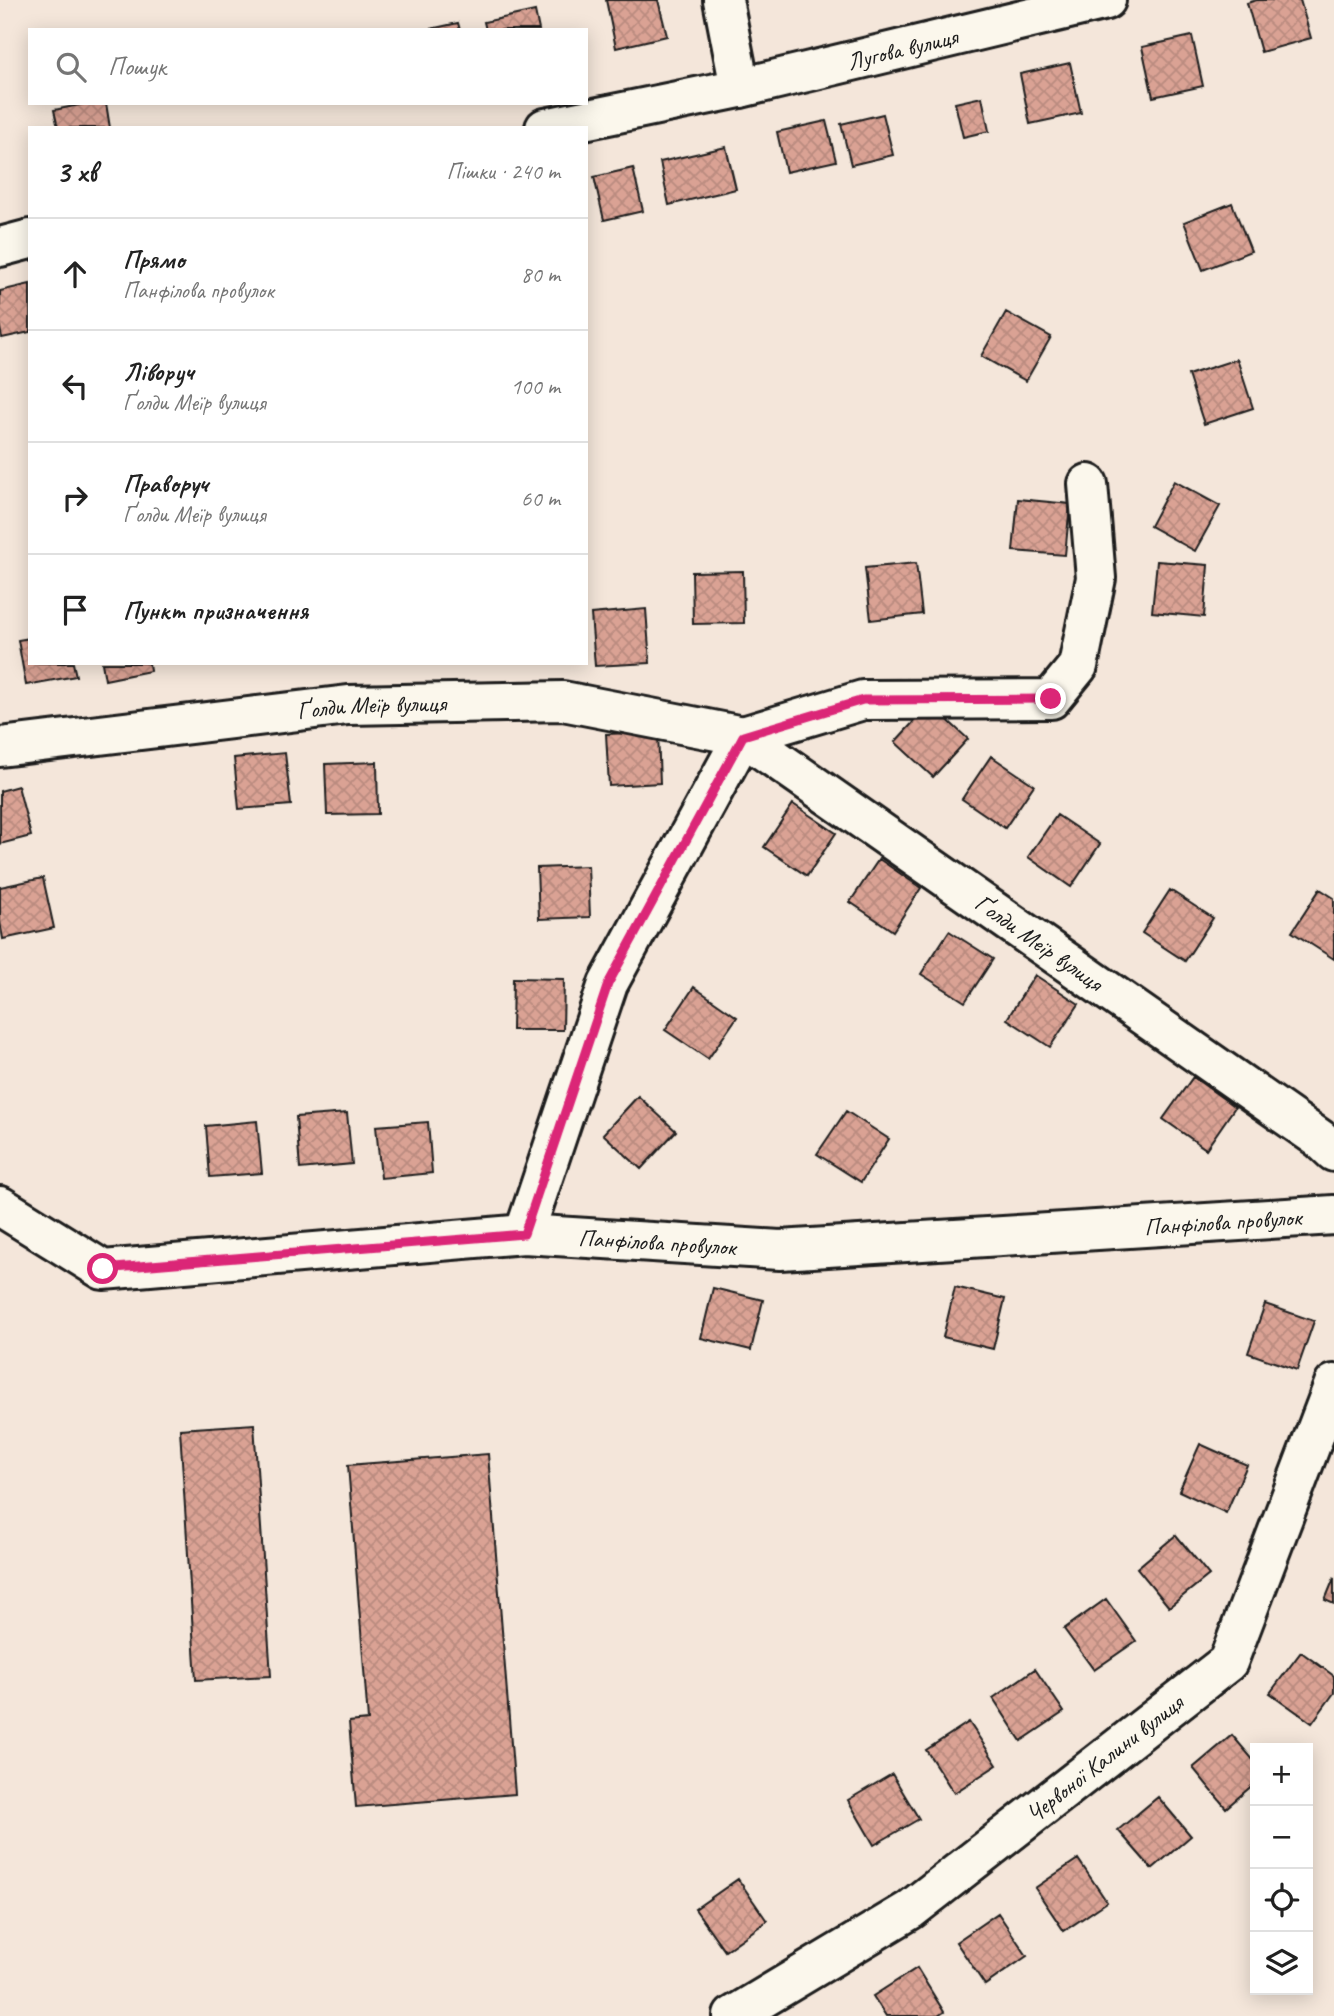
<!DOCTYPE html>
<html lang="uk">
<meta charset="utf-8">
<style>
body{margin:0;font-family:Caveat,sans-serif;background:#f6f6f6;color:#222}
.controls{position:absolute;right:21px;bottom:21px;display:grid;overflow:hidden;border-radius:0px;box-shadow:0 4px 18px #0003}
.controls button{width:63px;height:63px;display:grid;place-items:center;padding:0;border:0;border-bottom:2px solid #e0e0e0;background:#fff;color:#222;font:35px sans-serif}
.stop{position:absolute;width:21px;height:21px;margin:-16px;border:5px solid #db2777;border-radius:50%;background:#fff}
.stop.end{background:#db2777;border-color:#fff;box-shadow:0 2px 7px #0008}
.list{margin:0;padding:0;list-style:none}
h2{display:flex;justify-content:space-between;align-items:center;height:91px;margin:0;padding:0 28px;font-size:30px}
h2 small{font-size:23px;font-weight:400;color:#767676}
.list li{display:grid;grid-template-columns:46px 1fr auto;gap:21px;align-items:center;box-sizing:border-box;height:112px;padding:0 28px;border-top:2px solid #e0e0e0}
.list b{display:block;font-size:26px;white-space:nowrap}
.list p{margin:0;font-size:23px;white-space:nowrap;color:#767676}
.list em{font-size:23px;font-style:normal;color:#767676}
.icon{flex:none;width:38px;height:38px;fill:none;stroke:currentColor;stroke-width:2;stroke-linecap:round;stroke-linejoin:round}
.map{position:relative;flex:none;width:1334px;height:2016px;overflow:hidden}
.search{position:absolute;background:#fff;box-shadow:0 4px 18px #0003;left:28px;top:28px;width:560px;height:77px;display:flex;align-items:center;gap:18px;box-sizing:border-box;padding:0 24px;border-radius:0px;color:#767676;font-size:26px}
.panel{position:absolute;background:#fff;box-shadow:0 4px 18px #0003;left:28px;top:126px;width:560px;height:539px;border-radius:0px}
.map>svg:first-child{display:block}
.building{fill:url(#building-cross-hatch);stroke:#1c1c1c;stroke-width:2}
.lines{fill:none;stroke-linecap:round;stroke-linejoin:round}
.minor-casing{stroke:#1c1c1c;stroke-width:44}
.minor{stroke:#fbf7ec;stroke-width:38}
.route{stroke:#db2777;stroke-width:9}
.labels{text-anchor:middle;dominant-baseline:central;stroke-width:6;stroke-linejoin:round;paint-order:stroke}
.street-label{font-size:24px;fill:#1c1c1c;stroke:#fbf7ec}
</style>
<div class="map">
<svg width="1334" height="2016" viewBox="0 0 1334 2016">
<defs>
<pattern id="building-cross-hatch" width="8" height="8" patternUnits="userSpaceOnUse" patternTransform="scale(1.75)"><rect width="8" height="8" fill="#daa294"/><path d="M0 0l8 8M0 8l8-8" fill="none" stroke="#ba8b7f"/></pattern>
</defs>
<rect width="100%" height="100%" fill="#f4e6da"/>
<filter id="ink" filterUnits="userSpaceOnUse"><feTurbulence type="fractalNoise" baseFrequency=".0143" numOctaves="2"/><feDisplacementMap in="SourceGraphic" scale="14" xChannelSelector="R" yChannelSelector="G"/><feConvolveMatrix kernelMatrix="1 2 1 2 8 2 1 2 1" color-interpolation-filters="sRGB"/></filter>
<g filter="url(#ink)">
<path class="building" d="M606 0H658L667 36 616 48Z
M1257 0H1300L1311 38 1261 52 1247 3Z
M535 11 539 30H486L484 22Z
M458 23 460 30H426Z
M1192 36 1203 86 1153 97 1142 47Z
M1070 63 1081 113 1030 124 1020 74Z
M982 97 989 131 963 137 955 103Z
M89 103H106L110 128H58L54 110Z
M883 114 893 155 851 165 841 124Z
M826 121 836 161 786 172 777 132Z
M726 147 736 189 669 205 660 162Z
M633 168 643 211 604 220 594 177Z
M1232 203 1251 251 1203 270 1184 222Z
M30 284V332L2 338 0 328V291Z
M1006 312 1051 337 1026 381 981 356Z
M1237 359 1253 408 1204 424 1188 375Z
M1174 481 1220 506 1195 551 1150 526Z
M1018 499 1070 504 1065 555 1013 551Z
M1157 561 1208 565 1204 617 1152 612Z
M916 563 922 614 871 620 865 568Z
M743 571 744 623 693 624 692 572Z
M646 609 650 663 595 666 591 614Z
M30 638V663H73L76 676 26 685 18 640Z
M102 663H149L150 671 105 680Z
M930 704 968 739 933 777 895 742Z
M658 732 660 783 609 786 606 734Z
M285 753 291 805 239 809 234 758Z
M991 756 1034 785 1005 828 962 799Z
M377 762 378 814 327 815 325 764Z
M18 786 31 836 0 844V791Z
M793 804 836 833 807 876 764 847Z
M1057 815 1100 844 1071 887 1028 857Z
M879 859 921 888 893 931 850 902Z
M588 866 590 917 539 919 537 868Z
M43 878 54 928 3 939 0 922V887Z
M1320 889 1334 898V959L1292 932Z
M1170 890 1213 918 1185 961 1142 933Z
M949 931 993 959 965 1002 921 974Z
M1035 975 1079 1004 1050 1047 1007 1019Z
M513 978 564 979 563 1030H512Z
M694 987 737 1017 708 1059 665 1030Z
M1193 1077 1235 1107 1206 1149 1163 1119Z
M638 1096 676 1131 641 1169 603 1134Z
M846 1111 889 1139 861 1182 817 1154Z
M347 1113 352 1164 300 1169 296 1117Z
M257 1121 262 1173 210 1177 206 1126Z
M428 1122 432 1173 381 1178 376 1126Z
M955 1287 1005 1299 993 1349 943 1337Z
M713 1288 763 1300 751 1350 701 1338Z
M1265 1304 1314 1321 1297 1370 1248 1353Z
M254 1424 271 1676 196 1680 180 1429Z
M1200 1444 1247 1465 1226 1513 1179 1491Z
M488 1454 515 1794 356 1807 349 1722 368 1720 348 1465Z
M1176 1535 1209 1575 1169 1607 1137 1568Z
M1334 1578V1604L1325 1600Z
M1106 1599 1136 1641 1094 1670 1064 1629Z
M1301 1652 1334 1676V1693L1312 1723 1270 1693Z
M1035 1669 1064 1712 1021 1741 993 1698Z
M969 1722 997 1765 954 1793 926 1750Z
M1232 1735 1255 1762V1783L1226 1808 1193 1768Z
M892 1774 919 1819 874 1845 848 1800Z
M1158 1797 1191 1836 1152 1869 1118 1830Z
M1078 1859 1107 1902 1064 1931 1035 1888Z
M738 1879 767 1921 725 1951 695 1909Z
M998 1913 1027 1956 985 1985 956 1942Z
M917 1968 944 2012 938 2016H886L873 1996Z"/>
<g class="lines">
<defs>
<g id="minor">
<path d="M723 0 740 88"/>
<path id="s1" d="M545 128 740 88 1106 0"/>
<path d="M0 247 30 239"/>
<path id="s2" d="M0 747 348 705 563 701 743 736 1320 1139 1334 1152"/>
<path id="s3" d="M0 1206 103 1270 524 1234 780 1250 1334 1215"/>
<path d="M524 1234 608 984 743 736 863 700 1051 699 1078 666 1096 578 1088 484"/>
<path id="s4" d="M733 2016 910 1910 1228 1662 1334 1384"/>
</g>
</defs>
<use href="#minor" class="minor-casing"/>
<use href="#minor" class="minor"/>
</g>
</g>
<g class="lines" filter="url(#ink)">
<path class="route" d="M103 1269 524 1234 608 984 743 736 863 700 1051 699"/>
</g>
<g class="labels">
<g class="street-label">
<text stroke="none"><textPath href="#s1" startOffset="366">Лугова вулиця</textPath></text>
<text stroke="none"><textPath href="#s2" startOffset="374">Ґолди Меїр вулиця</textPath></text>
<text stroke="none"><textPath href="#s2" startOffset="1110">Ґолди Меїр вулиця</textPath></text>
<text stroke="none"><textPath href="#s3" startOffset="1244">Панфілова провулок</textPath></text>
<text stroke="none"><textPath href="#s3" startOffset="677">Панфілова провулок</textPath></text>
<text stroke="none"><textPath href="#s4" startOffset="453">Червоної Калини вулиця</textPath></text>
</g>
</g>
</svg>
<div class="controls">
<button>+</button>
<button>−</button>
<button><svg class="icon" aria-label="locate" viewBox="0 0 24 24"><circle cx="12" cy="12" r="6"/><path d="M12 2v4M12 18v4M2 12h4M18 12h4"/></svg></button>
<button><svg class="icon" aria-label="layers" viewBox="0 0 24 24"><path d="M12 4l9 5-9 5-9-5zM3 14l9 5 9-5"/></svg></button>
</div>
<div class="stop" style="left:103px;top:1269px"></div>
<div class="stop end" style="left:1051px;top:699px"></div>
<div class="search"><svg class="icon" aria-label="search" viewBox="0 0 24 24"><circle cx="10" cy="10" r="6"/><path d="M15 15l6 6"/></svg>Пошук</div>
<section class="panel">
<h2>3 хв<small>Пішки · 240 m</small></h2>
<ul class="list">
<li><svg class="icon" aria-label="ahead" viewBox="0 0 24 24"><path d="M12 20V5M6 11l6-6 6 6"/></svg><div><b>Прямо</b><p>Панфілова провулок</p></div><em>80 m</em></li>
<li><svg class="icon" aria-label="left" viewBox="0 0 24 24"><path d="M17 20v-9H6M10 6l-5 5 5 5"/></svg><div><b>Ліворуч</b><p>Ґолди Меїр вулиця</p></div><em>100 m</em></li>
<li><svg class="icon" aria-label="right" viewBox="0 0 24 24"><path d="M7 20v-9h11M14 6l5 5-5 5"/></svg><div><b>Праворуч</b><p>Ґолди Меїр вулиця</p></div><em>60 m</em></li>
<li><svg class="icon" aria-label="arrive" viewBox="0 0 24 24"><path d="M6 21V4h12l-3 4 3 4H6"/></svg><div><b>Пункт призначення</b></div></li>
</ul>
</section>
</div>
